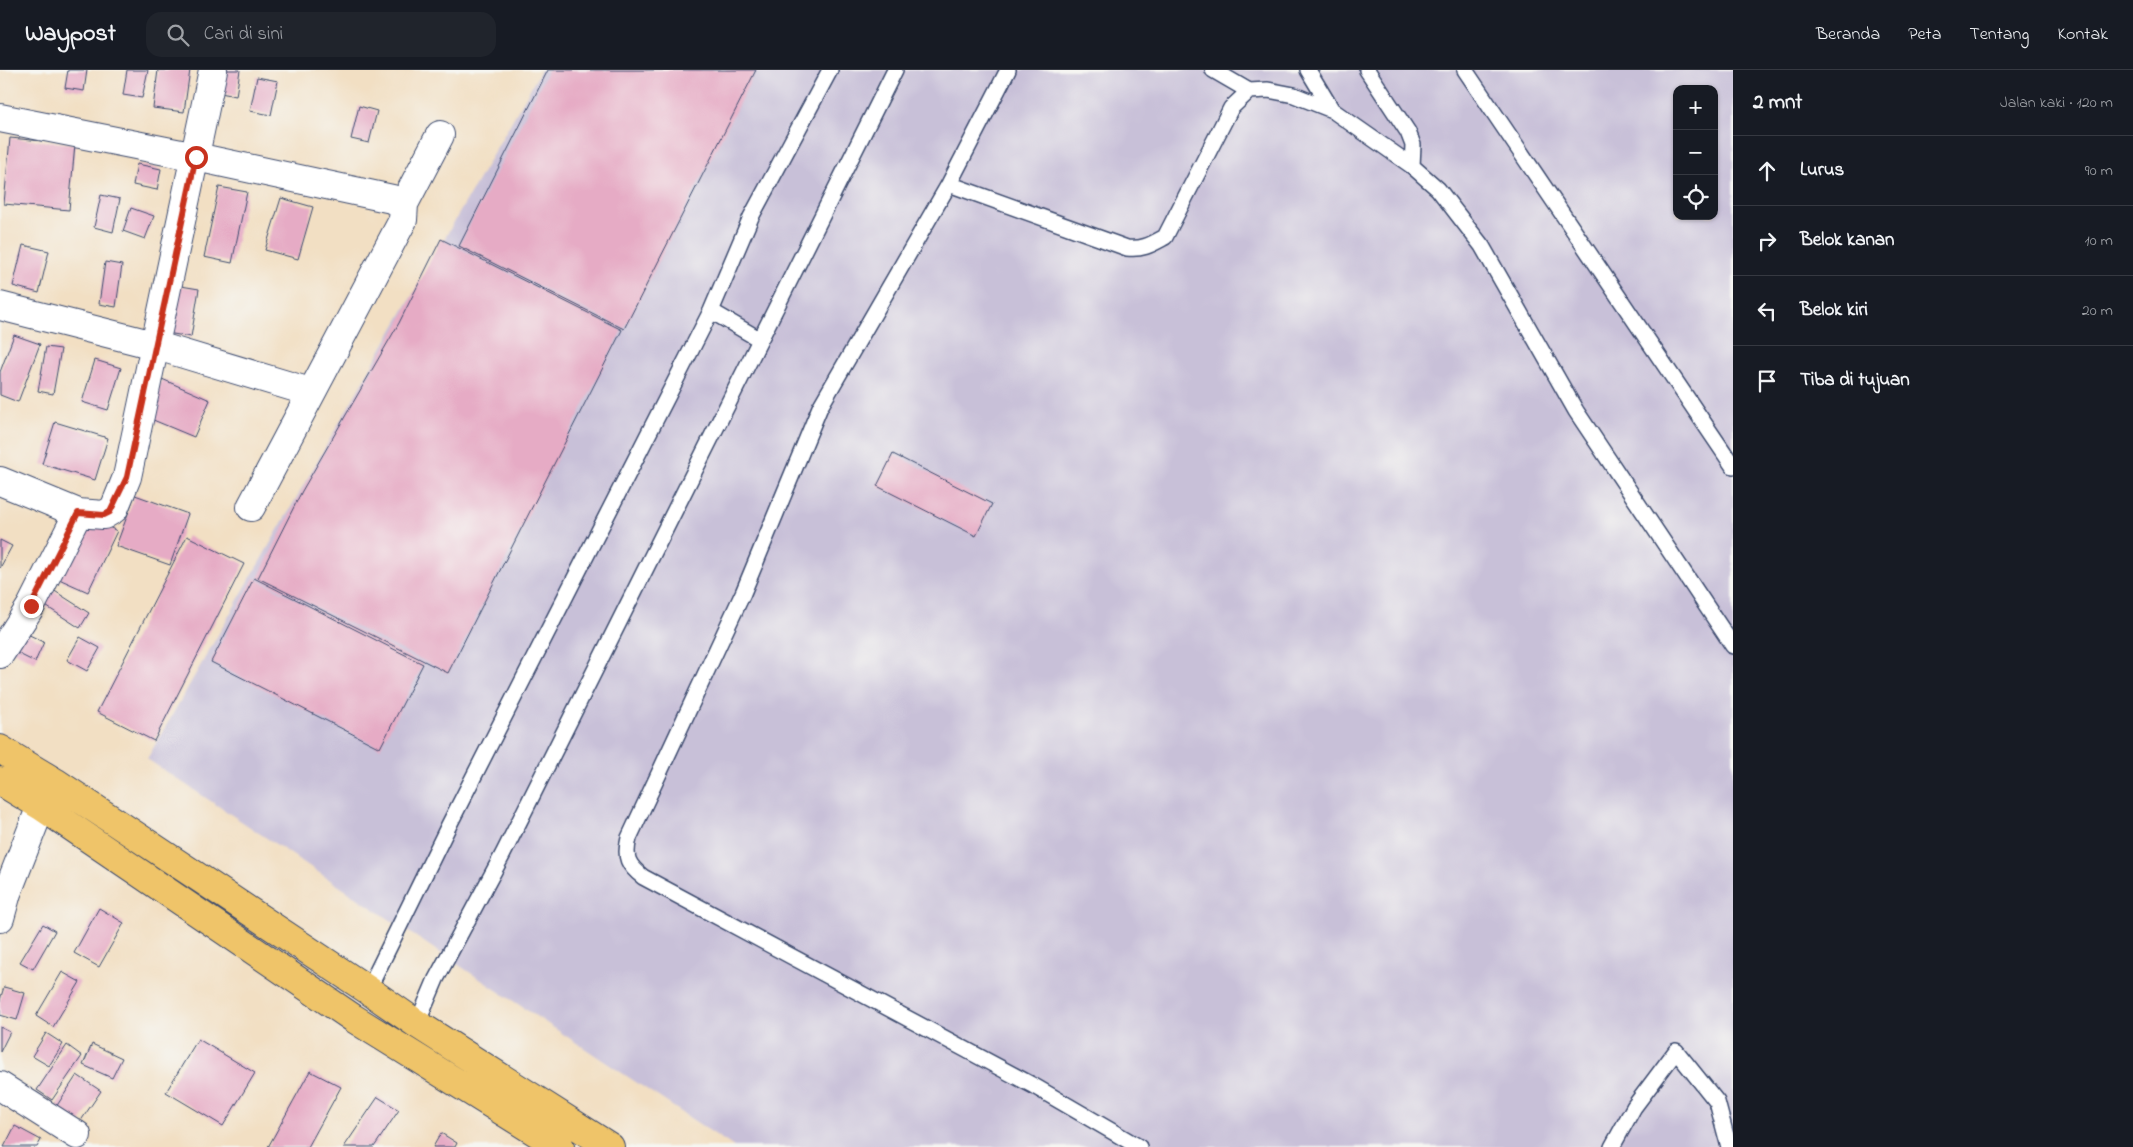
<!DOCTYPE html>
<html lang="id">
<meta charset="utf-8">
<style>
body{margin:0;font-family:"Indie Flower",sans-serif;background:#20242c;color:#f1f3f6}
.controls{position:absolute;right:15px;top:15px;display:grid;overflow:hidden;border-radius:10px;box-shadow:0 1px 4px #0004}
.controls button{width:45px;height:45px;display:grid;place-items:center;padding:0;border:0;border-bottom:1px solid #363941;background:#171b24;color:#f1f3f6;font:25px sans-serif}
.stop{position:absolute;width:15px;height:15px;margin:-11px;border:4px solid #c8321e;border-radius:50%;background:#fff}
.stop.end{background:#c8321e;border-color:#fff;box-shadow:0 1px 5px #0008}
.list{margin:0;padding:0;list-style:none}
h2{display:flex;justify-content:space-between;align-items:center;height:65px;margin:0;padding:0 20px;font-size:21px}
h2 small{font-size:16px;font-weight:400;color:#9ea1a6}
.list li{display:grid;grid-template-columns:32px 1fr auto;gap:15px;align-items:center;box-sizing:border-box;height:70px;padding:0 20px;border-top:1px solid #363941}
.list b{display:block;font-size:19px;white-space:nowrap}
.list em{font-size:16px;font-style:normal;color:#9ea1a6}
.icon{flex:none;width:28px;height:28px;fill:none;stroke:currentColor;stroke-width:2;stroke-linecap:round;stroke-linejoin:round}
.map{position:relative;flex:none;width:1733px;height:1077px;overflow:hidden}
header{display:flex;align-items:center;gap:30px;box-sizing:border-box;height:70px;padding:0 25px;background:#171b24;border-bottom:1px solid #363941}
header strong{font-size:24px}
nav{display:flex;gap:28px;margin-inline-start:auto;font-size:18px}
.search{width:350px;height:45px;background:#20242c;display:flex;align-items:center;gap:12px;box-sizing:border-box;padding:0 18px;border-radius:15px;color:#9ea1a6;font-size:19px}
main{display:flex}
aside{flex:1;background:#171b24}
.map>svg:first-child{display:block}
.industrial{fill:#c8c0d8;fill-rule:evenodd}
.building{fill:#e6abc5}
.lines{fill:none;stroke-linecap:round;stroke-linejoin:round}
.lane-casing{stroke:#3b496d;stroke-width:18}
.street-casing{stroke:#3b496d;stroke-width:30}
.highway-casing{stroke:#3b496d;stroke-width:30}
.lane{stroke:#fff;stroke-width:15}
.street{stroke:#fff;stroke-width:28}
.highway{stroke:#efc469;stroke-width:28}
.route{stroke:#c8321e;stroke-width:6}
</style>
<header>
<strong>Waypost</strong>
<div class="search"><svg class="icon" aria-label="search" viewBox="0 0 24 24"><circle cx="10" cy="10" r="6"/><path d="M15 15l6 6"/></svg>Cari di sini</div>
<nav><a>Beranda</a><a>Peta</a><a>Tentang</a><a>Kontak</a></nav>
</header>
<main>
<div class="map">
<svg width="1733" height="1077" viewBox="0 0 1733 1077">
<rect width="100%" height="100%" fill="#f6f6f2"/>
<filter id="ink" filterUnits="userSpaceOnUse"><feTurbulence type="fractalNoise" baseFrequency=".02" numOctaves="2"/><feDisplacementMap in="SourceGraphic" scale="10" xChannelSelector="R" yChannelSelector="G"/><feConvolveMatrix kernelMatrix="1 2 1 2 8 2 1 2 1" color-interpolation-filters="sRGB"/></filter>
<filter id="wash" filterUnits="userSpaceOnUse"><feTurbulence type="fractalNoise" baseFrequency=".0096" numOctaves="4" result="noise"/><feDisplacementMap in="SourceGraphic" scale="20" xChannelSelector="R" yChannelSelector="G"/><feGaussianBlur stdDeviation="1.12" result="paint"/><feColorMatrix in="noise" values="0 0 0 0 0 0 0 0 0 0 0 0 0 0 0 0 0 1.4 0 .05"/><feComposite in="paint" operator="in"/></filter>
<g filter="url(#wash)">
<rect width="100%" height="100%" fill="#f2dfc3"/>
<path class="industrial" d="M541 0H1733V1077H734L147 689ZM1677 19H1714V146H1677Z"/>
<g id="blocks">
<path class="building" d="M68 0H87L84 21 65 18Z
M127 0H148L142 28 123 25Z
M158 0H190L184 42 153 38Z
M219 0H240L236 26 215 22Z
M548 0H756L624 259 459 176Z
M257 7 278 11 271 45 250 41Z
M359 36 377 41 369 73 351 69Z
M10 68 75 74 69 140 4 134Z
M137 94 161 99 157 120 133 115Z
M219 117 247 122 232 193 204 187Z
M101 125 120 129 113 162 94 157Z
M281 128 313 137 298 189 265 180Z
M131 138 154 146 145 169 123 161Z
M441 169 622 260 448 603 258 508 302 421 399 253Z
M23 175 49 181 39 223 13 216Z
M105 192 122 195 116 237 99 234Z
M175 215 199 219 191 267 167 263Z
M14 265 40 274 18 332 0 325V302Z
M46 277 61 279 53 324 38 321Z
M95 290 121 298 108 340 82 332Z
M162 309 210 330 194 367 146 347Z
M55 352 108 368 95 410 42 394Z
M893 384 992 434 976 466 877 416Z
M135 425 188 444 170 495 116 476Z
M88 447 117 461 88 522 59 509Z
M187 466 244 494 154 671 97 642Z
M0 470 12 476 0 498Z
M254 508 423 594 380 678 211 592Z
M50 518 89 543 80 558 41 533Z
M19 560 44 572 35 592 9 579Z
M80 567 100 578 87 601 67 590Z
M99 838 124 853 99 897 74 883Z
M43 854 55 861 33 899 20 892Z
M62 902 80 912 53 957 36 946Z
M4 917 25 923 17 950 0 945V930Z
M0 957 10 962 0 982Z
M46 963 63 974 49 996 32 986Z
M198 969 255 1003 223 1056 166 1022Z
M92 974 122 988 112 1008 83 995Z
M67 975 82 986 52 1030 37 1020Z
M310 1001 341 1017 308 1077H268Z
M77 1005 101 1021 80 1052 56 1037Z
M378 1027 399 1040 374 1077H344Z
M15 1056 41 1070 37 1077H4Z
M441 1063 457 1073 455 1077H433Z"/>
</g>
</g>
<g filter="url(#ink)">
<use href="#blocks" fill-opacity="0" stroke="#3b496d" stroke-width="1"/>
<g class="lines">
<defs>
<path id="lane" d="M1008 0 949 114 820 337 743 523 629 768C624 788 628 795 643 807L1034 1016 1139 1077
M1213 0 1249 21
M1308 0 1332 40
M1367 0 1408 62 1413 75 1412 96
M1465 0 1733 396
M949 114 1127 178C1143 180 1152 174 1165 167L1231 38 1249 21 1268 20 1294 25 1332 40 1412 96 1438 119 1482 176 1576 341 1733 576
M711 241 759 269
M368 920 449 755 711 241 751 147 830 0
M417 954 436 909 503 784 895 0
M1612 1077 1634 1037 1676 981 1717 1032 1729 1077"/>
<path id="street" d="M0 48 196 87 392 129 404 134
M0 236 154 275 310 322
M0 411 78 443 104 445 114 439 127 407 213 0
M251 437 403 150 404 134 440 65
M0 584 31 536 78 443
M0 848 7 823 41 736
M0 1016 77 1065"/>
<path id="highway" d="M0 679 55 712 368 920 417 954 610 1077
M0 711 41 736 353 948 560 1077"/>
</defs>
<use href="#lane" class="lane-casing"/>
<use href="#street" class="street-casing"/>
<use href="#highway" class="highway-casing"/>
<use href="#lane" class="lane"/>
<use href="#street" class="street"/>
<use href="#highway" class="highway"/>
</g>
</g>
<g class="lines" filter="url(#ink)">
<path class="route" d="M31 536 78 443 104 445 110 442 127 407 196 87"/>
</g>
</svg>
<div class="controls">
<button>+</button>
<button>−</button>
<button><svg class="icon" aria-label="locate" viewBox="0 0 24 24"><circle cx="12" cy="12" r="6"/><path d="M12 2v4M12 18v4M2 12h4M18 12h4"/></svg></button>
</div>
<div class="stop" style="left:196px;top:87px"></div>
<div class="stop end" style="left:31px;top:536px"></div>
</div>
<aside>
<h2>2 mnt<small>Jalan kaki · 120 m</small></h2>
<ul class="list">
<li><svg class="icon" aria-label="ahead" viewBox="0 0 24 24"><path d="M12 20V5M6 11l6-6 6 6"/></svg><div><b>Lurus</b></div><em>90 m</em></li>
<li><svg class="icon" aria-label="right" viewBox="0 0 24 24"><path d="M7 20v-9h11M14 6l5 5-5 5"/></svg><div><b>Belok kanan</b></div><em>10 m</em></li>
<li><svg class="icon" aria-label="left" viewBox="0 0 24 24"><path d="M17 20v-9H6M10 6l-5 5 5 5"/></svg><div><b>Belok kiri</b></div><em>20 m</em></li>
<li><svg class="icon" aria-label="arrive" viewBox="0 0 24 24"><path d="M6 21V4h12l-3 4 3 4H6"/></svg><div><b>Tiba di tujuan</b></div></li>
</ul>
</aside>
</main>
